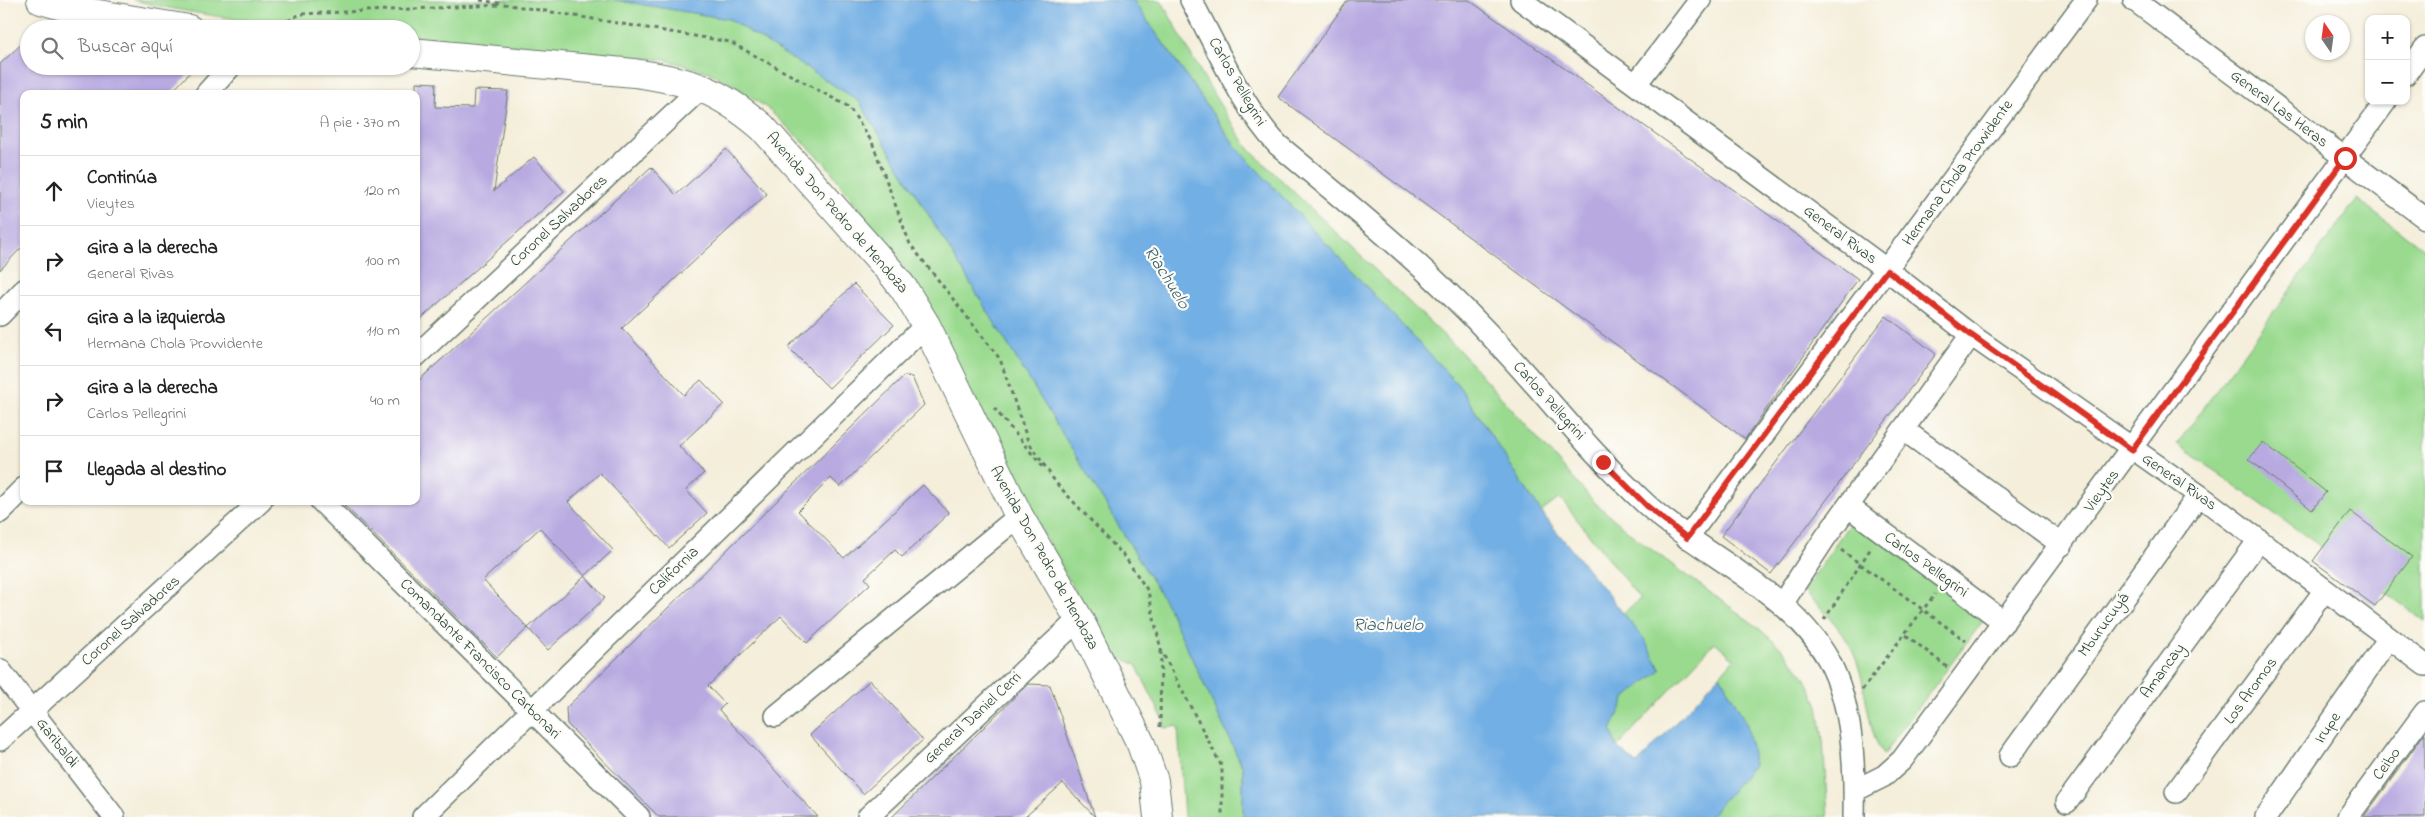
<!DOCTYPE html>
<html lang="es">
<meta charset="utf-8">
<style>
body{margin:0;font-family:"Indie Flower",sans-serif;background:#f2f2f2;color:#222}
.controls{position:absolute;right:15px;top:15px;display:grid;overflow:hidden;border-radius:10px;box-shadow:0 1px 4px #0004}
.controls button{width:45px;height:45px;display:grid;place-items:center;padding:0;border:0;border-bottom:1px solid #e0e0e0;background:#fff;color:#222;font:25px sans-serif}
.compass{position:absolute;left:2305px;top:15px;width:45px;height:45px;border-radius:50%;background:#fff;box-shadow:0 1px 4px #0004;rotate:347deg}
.stop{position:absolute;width:15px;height:15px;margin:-11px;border:4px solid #d93025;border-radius:50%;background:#fff}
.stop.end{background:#d93025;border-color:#fff;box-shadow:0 1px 5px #0008}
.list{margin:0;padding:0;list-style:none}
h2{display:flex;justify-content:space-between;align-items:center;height:65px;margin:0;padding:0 20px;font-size:21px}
h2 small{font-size:16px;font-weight:400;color:#767676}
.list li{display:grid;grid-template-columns:32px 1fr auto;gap:15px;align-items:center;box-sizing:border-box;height:70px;padding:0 20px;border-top:1px solid #e0e0e0}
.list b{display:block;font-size:19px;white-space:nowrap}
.list p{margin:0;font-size:16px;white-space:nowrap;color:#767676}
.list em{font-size:16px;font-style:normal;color:#767676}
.icon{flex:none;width:28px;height:28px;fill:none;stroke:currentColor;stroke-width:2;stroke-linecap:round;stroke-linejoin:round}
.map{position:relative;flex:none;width:2425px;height:817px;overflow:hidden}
.search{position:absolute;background:#fff;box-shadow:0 1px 4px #0004;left:20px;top:20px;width:400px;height:55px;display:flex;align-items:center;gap:12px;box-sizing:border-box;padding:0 18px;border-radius:28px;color:#767676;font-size:19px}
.panel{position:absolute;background:#fff;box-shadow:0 1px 4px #0004;left:20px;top:90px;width:400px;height:415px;border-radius:10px}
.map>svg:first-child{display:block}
.green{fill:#9ada8f;stroke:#5c8c62}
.water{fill:#72afe4;stroke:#48768c}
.building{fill:#b8aae1}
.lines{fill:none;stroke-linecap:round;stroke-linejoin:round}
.minor-casing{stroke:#6a7b6e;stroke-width:24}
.major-casing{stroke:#6a7b6e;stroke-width:30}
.path{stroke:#6a7b6e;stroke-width:3;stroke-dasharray:4 4;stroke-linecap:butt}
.minor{stroke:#fff;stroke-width:21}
.major{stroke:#fff;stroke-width:28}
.route{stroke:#d93025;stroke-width:6}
.labels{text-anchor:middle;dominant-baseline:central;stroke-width:4.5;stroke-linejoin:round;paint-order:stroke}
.street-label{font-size:16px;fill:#1f3d34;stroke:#fdfcf7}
.water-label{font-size:18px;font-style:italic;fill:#385f69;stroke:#fdfcf7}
</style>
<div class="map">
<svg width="2425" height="817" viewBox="0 0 2425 817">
<rect width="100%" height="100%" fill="#fdfcf7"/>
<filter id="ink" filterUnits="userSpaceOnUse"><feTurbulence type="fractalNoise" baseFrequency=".02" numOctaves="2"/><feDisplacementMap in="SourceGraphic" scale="10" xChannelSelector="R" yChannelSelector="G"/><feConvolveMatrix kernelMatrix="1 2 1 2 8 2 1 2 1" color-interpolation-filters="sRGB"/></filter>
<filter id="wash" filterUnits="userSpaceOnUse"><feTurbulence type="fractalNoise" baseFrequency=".0096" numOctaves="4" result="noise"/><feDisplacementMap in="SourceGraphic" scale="20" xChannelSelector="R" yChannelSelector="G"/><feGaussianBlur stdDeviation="1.12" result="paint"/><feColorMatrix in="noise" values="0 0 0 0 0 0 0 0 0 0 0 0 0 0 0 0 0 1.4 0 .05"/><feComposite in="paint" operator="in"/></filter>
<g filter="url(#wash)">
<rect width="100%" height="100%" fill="#f4eeda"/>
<path class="green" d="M133 0H615L729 19 859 101 1167 605 1243 768V817H1184L1178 726 1164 728V721L1136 665 1111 652 1056 558 916 286 825 163 767 108 733 85 709 72 666 60 411 36V29C318 29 223 22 133 0Z
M1133 0H1161C1189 51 1216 103 1250 150L1460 351 1594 502 1637 539 1755 625 1783 650 1805 677 1818 705 1823 740 1828 817H1709L1754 765 1747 725 1720 675 1734 659 1715 642 1617 747 1611 730 1626 697 1660 670 1644 639 1622 614 1640 599 1560 498 1541 512 1459 386 1236 147Z
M2357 199 2425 250V621L2177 444Z
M1851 521 1986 617 1883 755C1866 726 1868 693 1857 662 1847 633 1825 612 1804 591Z"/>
<path class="water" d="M615 0H1133L1236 147 1459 386 1541 512 1644 639 1661 670 1626 697 1611 730 1617 747 1637 764 1720 675 1747 725 1754 765 1709 817H1243V768L1167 605 859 101 729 19Z"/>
<g id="blocks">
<path class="building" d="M1348 0H1469L1858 279 1745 439 1278 97Z
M29 37V66H196L170 94H24V245L0 270V64Z
M416 82 436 83 435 107 473 108 474 90 508 91 494 191 534 157 564 191 416 323Z
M726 149 767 194 622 328 684 395 701 380 724 404 679 446 704 473 686 490 707 513 669 548 600 473 568 502 613 550 585 576 540 528 483 580 528 628 497 657 340 501H416V383L651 167 676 195Z
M854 284 894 325 829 388 788 347Z
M1886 316 1936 354 1771 574 1721 536Z
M904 376 912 377 924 405 840 487 831 478 798 511 844 558 923 485 949 513 902 557 895 550 865 578 870 584 807 643 781 616 708 686 725 704 719 710 818 817H659L567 724 566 708Z
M2263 442 2326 492 2312 510 2249 459Z
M2350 511 2412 557 2375 606 2313 561Z
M585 576 605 598 548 650 528 628Z
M870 680 923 740 863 794 810 735Z
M1028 684 1050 685 1095 817 1063 783 1025 817H892Z
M2425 733V817H2364Z"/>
</g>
</g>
<g filter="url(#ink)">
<use href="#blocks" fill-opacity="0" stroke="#6a7b6e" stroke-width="1"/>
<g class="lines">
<defs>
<path id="minor" d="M1191 0C1216 46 1242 107 1278 145 1350 205 1423 264 1487 332 1542 389 1589 452 1647 505 1704 557 1789 590 1828 659 1853 705 1855 766 1854 817
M1521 0 1887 270 1971 335 2199 495 2425 665
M2134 0 2425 218
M2406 74 2425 48
M1636 84 1700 0
M206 94 231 66
M0 315 24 290
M416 356 702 87
M1904 430 2062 545
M321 501 639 817
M1849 507 2004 622
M0 512 24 488
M1687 538 2086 0
M1782 604 1825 538 1971 335
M0 670 114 817
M776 716 1019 516
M0 740 261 501
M2010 756 2199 495
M1854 791 1884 776 1902 760 2386 101
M2176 792 2325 590
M2067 802 2259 540
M423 817 926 325
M868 817 1079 619
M2266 817 2389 638
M2348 817 2425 712"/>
<path id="major" d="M41 0 80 11 189 29
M411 52 634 73C691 81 717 89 762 127L890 271 904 289 926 325 1019 516 1079 619 1141 744 1154 781 1158 817"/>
</defs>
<use href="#minor" class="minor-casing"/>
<use href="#major" class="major-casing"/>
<path class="path" d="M480 0 730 42 849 107 872 142 910 244 1000 359 1028 441 1056 483 1125 557 1148 591 1161 650 1222 767V817
M274 29 300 14 501 5
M994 408 1043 467
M1841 550 1966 641
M1824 620 1871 548
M1906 635 1947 667
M1862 690 1935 594
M1160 727 1161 651"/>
<use href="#minor" class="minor"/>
<use href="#major" class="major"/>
</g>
</g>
<g class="lines" filter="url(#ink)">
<path class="route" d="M1603 462 1647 506 1687 538 1887 270 1971 335 2132 450 2345 158"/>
</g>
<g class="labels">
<g class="street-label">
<text transform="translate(1237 82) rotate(60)">Carlos Pellegrini</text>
<text transform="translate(2279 109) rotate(37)">General Las Heras</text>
<text transform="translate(1958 173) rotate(-54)">Hermana Chola Provvidente</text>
<text transform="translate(837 213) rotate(49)">Avenida Don Pedro de Mendoza</text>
<text transform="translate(559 221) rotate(-43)">Coronel Salvadores</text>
<text transform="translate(1840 235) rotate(37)">General Rivas</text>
<text transform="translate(1549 401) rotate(48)">Carlos Pellegrini</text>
<text transform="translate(2179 482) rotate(35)">General Rivas</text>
<text transform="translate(2102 491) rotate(-54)">Vieytes</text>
<text transform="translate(1044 558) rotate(61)">Avenida Don Pedro de Mendoza</text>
<text transform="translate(1926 565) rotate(36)">Carlos Pellegrini</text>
<text transform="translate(674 571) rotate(-44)">California</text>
<text transform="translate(131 621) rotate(-42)">Coronel Salvadores</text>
<text transform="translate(2104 625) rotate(-54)">Mburucuyá</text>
<text transform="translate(480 659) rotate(45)">Comandante Francisco Carbonari</text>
<text transform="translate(2163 671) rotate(-54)">Amancay</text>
<text transform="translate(2251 691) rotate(-54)">Los Aromos</text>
<text transform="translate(973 718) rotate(-43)">General Daniel Cerri</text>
<text transform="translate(2328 728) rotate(-56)">Irupe</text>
<text transform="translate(57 743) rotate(52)">Garibaldi</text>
<text transform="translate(2387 764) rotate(-54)">Ceibo</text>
</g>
<g class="water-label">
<text transform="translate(1166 278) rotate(58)">Riachuelo</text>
<text x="1388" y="626">Riachuelo</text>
</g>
</g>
</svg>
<div class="controls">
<button>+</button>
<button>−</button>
</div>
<svg class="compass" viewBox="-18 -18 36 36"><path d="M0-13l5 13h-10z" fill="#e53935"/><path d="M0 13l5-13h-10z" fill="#767676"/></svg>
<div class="stop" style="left:2345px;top:158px"></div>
<div class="stop end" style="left:1603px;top:462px"></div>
<div class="search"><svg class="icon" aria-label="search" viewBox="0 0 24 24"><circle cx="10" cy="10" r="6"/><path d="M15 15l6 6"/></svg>Buscar aquí</div>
<section class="panel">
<h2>5 min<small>A pie · 370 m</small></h2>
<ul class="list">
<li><svg class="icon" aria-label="ahead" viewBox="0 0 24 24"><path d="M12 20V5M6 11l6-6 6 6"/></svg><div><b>Continúa</b><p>Vieytes</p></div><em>120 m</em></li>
<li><svg class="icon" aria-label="right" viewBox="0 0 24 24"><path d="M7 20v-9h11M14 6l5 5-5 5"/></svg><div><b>Gira a la derecha</b><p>General Rivas</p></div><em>100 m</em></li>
<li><svg class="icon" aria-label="left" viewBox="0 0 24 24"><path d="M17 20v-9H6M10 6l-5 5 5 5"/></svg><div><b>Gira a la izquierda</b><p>Hermana Chola Provvidente</p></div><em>110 m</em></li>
<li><svg class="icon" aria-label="right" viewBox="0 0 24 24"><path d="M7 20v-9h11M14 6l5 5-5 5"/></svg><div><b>Gira a la derecha</b><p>Carlos Pellegrini</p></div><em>40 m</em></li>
<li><svg class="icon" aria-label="arrive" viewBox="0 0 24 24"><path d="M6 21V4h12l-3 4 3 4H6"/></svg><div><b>Llegada al destino</b></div></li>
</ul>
</section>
</div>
